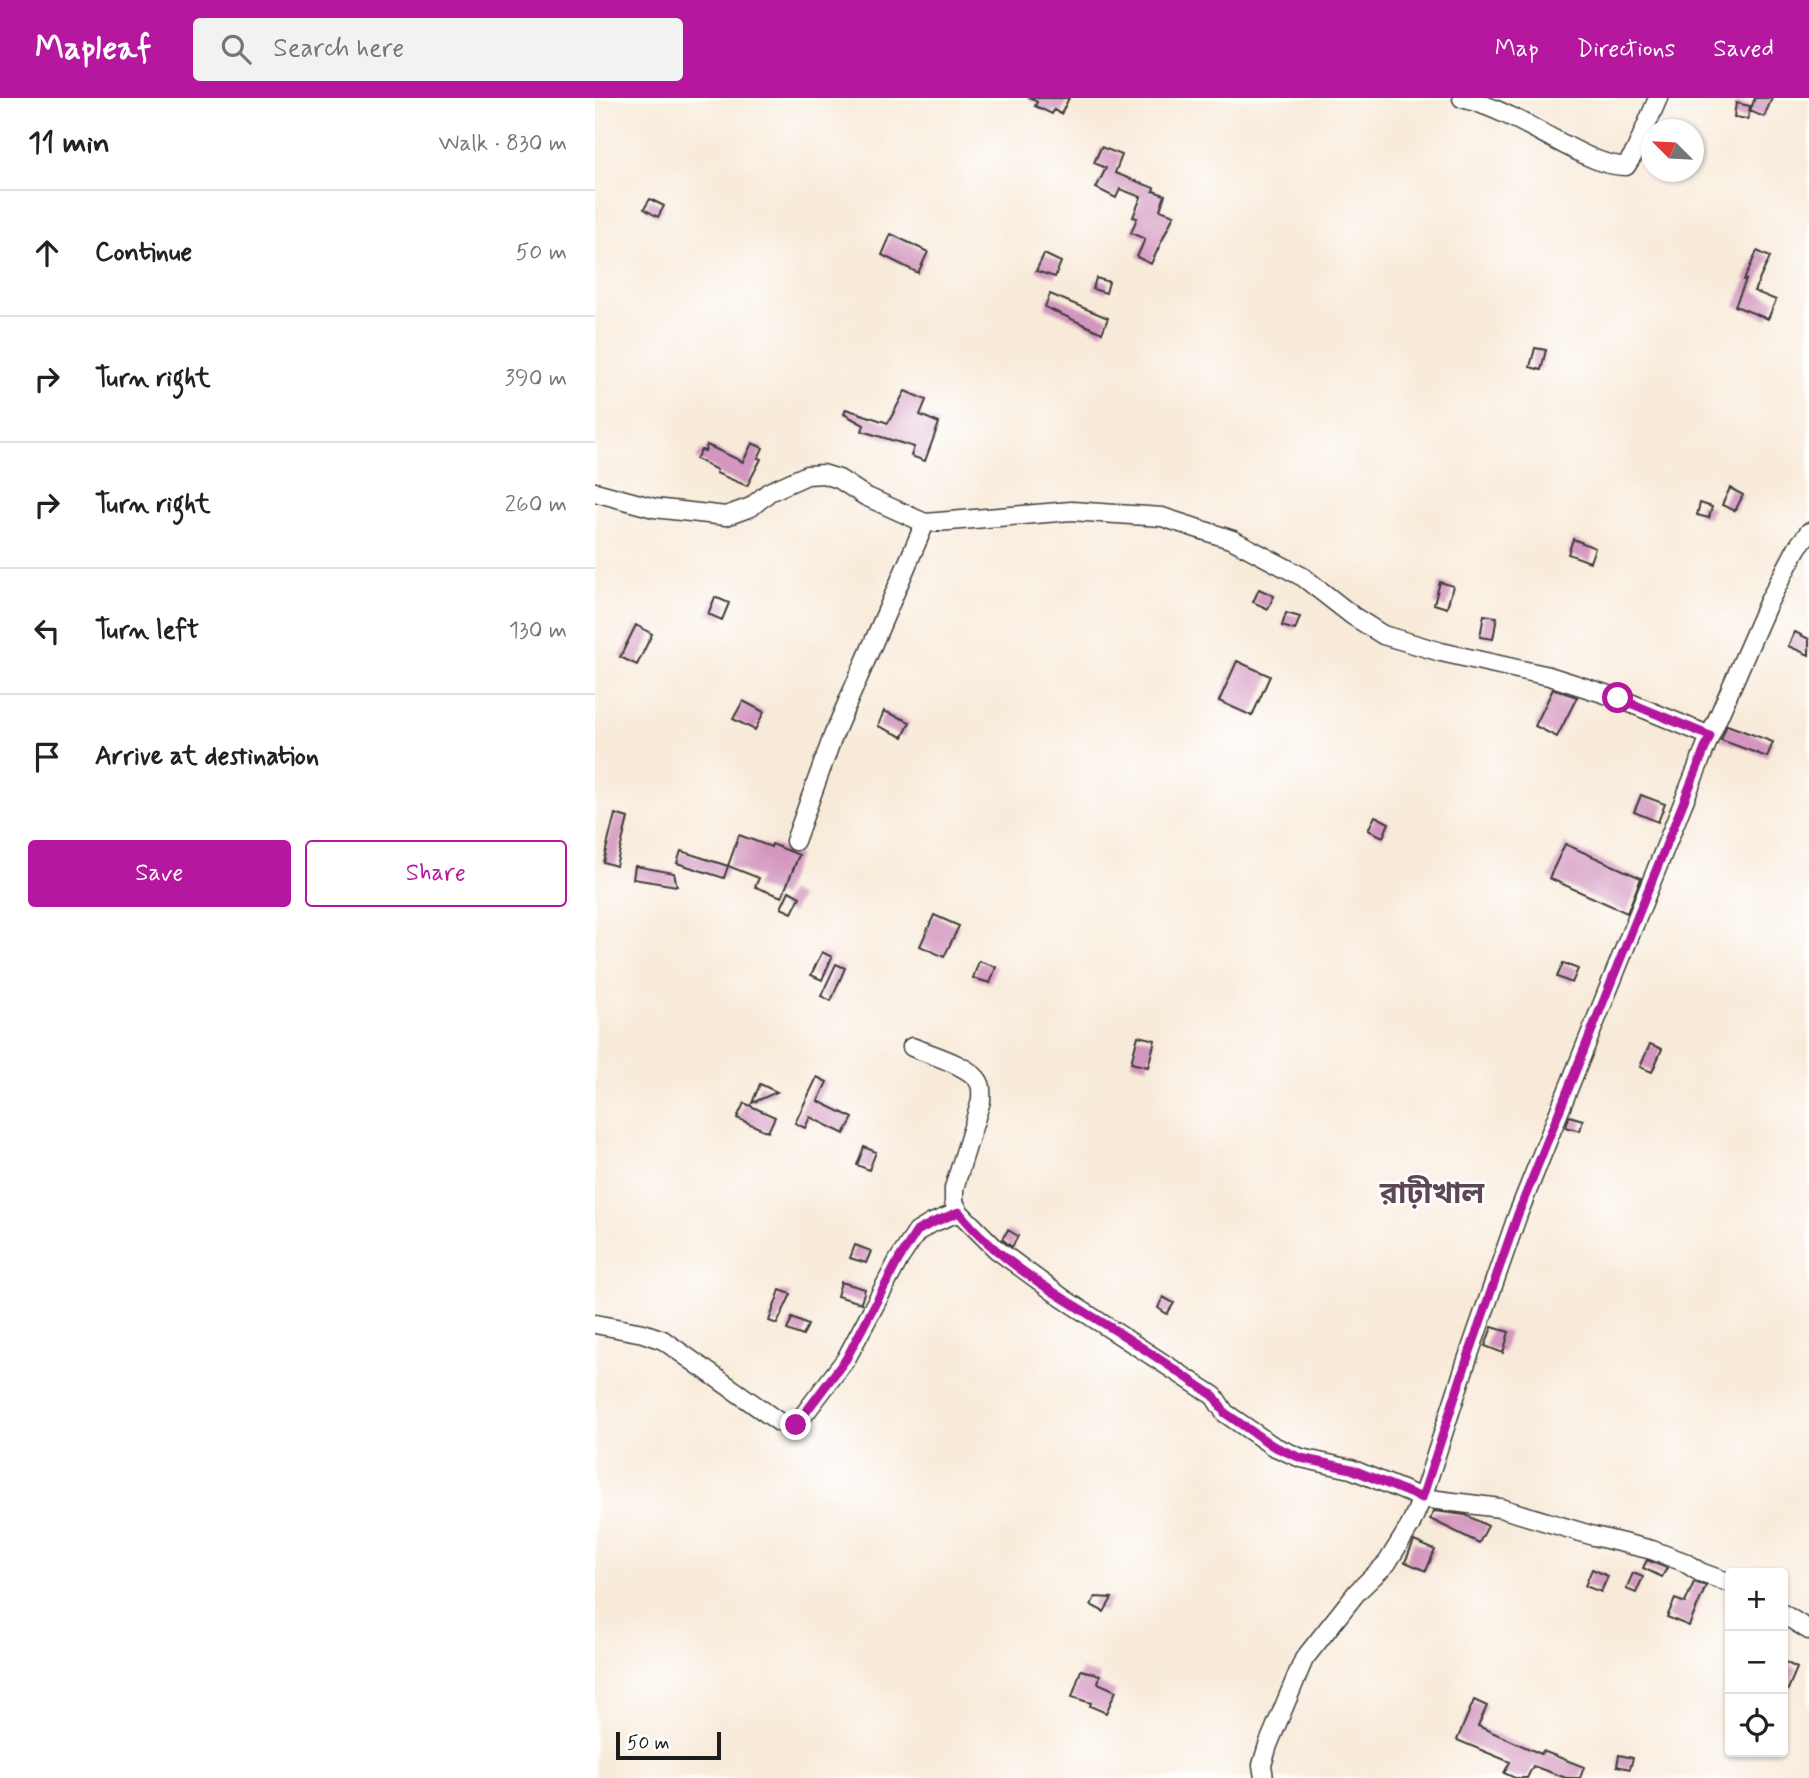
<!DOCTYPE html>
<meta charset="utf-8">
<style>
body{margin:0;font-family:Mynerve,"Noto Sans Bengali",sans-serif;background:#f2f2f2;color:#222}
.controls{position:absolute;right:21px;bottom:21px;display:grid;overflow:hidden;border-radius:7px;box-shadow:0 2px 5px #0004}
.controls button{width:63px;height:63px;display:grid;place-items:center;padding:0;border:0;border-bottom:2px solid #e0e0e0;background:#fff;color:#222;font:35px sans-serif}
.compass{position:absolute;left:1046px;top:21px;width:63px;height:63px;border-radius:50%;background:#fff;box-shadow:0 2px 5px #0004;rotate:294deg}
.scale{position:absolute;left:21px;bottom:18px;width:105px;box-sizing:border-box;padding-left:7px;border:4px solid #1c1c1c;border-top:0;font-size:19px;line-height:24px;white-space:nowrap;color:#1c1c1c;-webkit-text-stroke:5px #fff;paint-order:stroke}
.stop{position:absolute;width:21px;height:21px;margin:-16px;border:5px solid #b5179e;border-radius:50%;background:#fff}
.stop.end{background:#b5179e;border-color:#fff;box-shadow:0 2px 7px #0008}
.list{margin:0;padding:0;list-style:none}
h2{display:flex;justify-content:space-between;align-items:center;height:91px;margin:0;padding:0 28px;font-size:30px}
h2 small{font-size:23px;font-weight:400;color:#767676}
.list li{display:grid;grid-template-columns:46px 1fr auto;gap:21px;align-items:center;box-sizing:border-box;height:126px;padding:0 28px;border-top:2px solid #e0e0e0}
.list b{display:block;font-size:26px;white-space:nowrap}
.list em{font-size:23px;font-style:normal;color:#767676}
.actions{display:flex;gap:14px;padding:21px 28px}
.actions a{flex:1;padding:16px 0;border:2px solid #b5179e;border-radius:7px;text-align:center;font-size:24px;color:#b5179e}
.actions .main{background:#b5179e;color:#fff}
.icon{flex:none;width:38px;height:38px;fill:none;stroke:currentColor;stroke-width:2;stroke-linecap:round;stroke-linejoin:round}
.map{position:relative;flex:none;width:1214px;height:1680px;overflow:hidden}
header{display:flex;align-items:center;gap:42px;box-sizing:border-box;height:98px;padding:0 35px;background:#b5179e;color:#fff}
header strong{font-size:33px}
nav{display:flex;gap:38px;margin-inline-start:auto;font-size:24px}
.search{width:490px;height:63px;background:#f2f2f2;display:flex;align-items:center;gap:18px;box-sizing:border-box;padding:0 24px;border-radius:7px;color:#767676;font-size:26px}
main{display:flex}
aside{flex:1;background:#fff}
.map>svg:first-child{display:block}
.building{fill:#d396be}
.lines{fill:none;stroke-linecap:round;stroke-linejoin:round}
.minor-casing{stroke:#3d3b38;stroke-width:21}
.minor{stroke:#fff;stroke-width:18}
.route{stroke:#b5179e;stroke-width:9}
.labels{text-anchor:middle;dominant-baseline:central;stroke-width:5;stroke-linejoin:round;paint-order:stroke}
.quarter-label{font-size:30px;font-weight:bold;fill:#5c4755;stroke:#fff}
</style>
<header>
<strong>Mapleaf</strong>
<div class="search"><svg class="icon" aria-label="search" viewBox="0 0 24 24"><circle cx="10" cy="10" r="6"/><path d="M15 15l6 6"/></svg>Search here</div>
<nav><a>Map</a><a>Directions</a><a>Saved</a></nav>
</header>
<main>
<aside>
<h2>11 min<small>Walk · 830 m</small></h2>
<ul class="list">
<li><svg class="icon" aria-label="ahead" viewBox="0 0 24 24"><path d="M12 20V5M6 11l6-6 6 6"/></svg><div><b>Continue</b></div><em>50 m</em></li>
<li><svg class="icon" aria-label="right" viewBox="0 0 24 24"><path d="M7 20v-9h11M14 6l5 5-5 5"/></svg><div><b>Turn right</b></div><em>390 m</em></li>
<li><svg class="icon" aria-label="right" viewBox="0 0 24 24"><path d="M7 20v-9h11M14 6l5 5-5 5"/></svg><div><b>Turn right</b></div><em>260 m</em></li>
<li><svg class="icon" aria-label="left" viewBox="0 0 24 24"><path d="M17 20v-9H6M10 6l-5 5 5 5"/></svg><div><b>Turn left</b></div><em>130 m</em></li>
<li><svg class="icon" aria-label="arrive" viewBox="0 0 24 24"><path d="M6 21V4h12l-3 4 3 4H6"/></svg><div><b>Arrive at destination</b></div></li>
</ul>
<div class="actions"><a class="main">Save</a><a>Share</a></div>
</aside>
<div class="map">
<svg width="1214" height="1680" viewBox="0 0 1214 1680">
<rect width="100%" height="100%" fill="#fff"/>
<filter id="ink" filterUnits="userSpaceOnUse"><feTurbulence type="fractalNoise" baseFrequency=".0143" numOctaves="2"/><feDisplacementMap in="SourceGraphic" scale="14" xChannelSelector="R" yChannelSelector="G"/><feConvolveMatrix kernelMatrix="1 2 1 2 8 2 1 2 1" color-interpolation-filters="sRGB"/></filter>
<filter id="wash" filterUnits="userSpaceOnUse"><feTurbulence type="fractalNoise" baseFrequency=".00686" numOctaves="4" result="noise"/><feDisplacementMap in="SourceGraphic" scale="28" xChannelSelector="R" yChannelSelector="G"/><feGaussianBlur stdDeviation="1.57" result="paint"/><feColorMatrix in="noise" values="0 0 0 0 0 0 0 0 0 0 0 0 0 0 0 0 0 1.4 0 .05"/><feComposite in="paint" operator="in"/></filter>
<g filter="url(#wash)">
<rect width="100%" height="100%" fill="#f8ead9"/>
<g id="blocks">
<path class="building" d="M435 0H474L466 16 459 12 457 16 440 8 442 4Z
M1160 0H1177L1169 19 1155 13Z
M1141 5 1155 8 1153 21 1139 19Z
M506 49 527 57 520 75 559 90 558 93 570 97 565 112 579 117 556 166 542 159 550 141 536 135 542 120 538 119 546 99 525 91 521 100 501 90 511 70 499 65Z
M55 101 69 108 63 119 49 111Z
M296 136 333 154 323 175 287 157Z
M1162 153 1175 159 1159 193 1181 202 1173 221 1140 208 1151 182H1149Z
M449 156 466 164 460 179 441 173Z
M501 180 514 184 511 195 498 191Z
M455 196 513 220 507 235 450 209Z
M940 250 951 252 946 272 935 269Z
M310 293 331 302 325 317 344 325 330 363 316 358 319 349 267 333 269 327 249 316 251 311 293 325Z
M157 345 168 350 163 360 166 361 152 388 121 375 122 372 101 361 106 352 110 353 112 347 148 364Z
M1135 390 1148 397 1140 413 1127 407Z
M1105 405 1117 409 1114 420 1102 417Z
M978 441 1000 450 995 464 973 456Z
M845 484 858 488 852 510 839 506Z
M664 491 679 498 673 511 658 504Z
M120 499 134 505 127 522 113 516Z
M691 515 705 519 700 532 687 528Z
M889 517 902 519 898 541 885 539Z
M41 527 57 536 42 567 25 559Z
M1200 534 1214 541V557L1193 548Z
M642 563 675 578 657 618 624 603Z
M958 591 982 599 962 639 940 628Z
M148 603 169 614 160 632 138 621Z
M289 613 315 624 308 639 283 628Z
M1132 627 1178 644 1172 659 1126 642Z
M1046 697 1070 706 1063 724 1039 714Z
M20 716 33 720 21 768 8 764Z
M780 718 794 725 788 739 773 732Z
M144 737 176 749 177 746 204 757 187 799 160 789 164 780 133 768Z
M970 746 1046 780 1032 815 954 780Z
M86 753 133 768 129 780 82 765Z
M40 768 79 775 82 788 38 781Z
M194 793 205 799 197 815 186 810Z
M339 817 364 828 349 859 325 848Z
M227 854 237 859 227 882 216 877Z
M384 863 401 869 395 885 378 880Z
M968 865 983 871 977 885 962 879Z
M241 866 250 870 236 903 226 898Z
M543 938 560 942 553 969 536 965Z
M1055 946 1067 951 1057 974 1045 969Z
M222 979 232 984 223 1003 258 1020 249 1036 215 1019 210 1030 200 1025Z
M165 986 182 994 157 1005Z
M149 1005 180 1019 173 1034 142 1020Z
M974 1018 988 1022 985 1033 971 1029Z
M269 1049 281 1054 274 1072 262 1067Z
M413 1132 423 1138 417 1149 407 1141Z
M260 1147 276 1153 271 1165 255 1160Z
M246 1184 270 1191 266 1205 242 1198Z
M185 1192 196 1196 182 1226 174 1223Z
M568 1199 579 1205 572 1216 563 1210Z
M197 1220 213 1227 208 1238 192 1232Z
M897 1229 914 1234 908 1255 890 1248Z
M839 1413 871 1417 893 1428 884 1445 835 1421Z
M819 1443 840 1452 831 1473 810 1464Z
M1052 1462 1072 1470 1067 1479 1048 1470Z
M997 1471 1013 1478 1006 1494 990 1488Z
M1038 1475 1048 1479 1041 1495 1031 1491Z
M1099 1484 1111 1488 1094 1528 1072 1519 1080 1501 1090 1505Z
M500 1499 517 1500 509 1514 496 1507Z
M1188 1563 1202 1570 1188 1603Z
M486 1572 505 1577 503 1585 521 1593 511 1615 495 1608 496 1605 477 1599Z
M879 1602 892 1608 883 1628 946 1656 948 1653 989 1669 985 1680H971L938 1668 932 1680H920L909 1675 915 1664 862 1642Z
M1024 1657 1038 1660 1035 1671 1022 1668Z"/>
</g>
</g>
<g filter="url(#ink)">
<use href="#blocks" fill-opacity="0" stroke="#3d3b38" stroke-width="2"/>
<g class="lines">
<defs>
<path id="minor" d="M867 0C903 9 937 30 970 47 990 57 1009 68 1031 68L1040 54 1063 0
M0 394 59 410 131 418 156 409 174 394 212 377 228 376 244 381 270 398 330 425 476 413 567 419 638 442 708 479 758 518 788 537 846 554 954 578 1023 600 1115 638
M200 743 238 638 330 425
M317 949C334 956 378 968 385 986 387 991 386 997 386 1003L359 1090V1104L364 1114 401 1151 469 1201 619 1298 630 1315 678 1348 706 1360 756 1371 827 1400 905 1410 999 1438 1057 1452 1089 1464 1105 1474 1135 1485
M0 1226 48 1235 68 1242 184 1324 197 1329 201 1327 251 1261 304 1161 322 1134 337 1125 364 1114
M1188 1516 1214 1532
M669 1680 667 1667 673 1647 709 1561 762 1494 792 1465 815 1428 827 1400 871 1265 923 1116 1115 638 1173 505 1202 450 1214 434"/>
</defs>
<use href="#minor" class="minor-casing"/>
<use href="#minor" class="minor"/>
</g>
</g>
<g class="lines" filter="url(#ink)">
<path class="route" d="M201 1327 251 1261 304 1161 322 1133 337 1125 364 1114C404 1165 471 1202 526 1236 557 1256 588 1277 619 1298L630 1315 678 1348 706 1360 756 1371 827 1400 871 1265 923 1116 1115 638 1023 600"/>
</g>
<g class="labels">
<g class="quarter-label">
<text x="837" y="1096">রাঢ়ীখাল</text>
</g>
</g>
</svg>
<div class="controls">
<button>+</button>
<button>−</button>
<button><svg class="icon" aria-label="locate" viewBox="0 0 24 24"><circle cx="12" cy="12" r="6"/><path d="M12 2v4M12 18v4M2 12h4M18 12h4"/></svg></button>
</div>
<svg class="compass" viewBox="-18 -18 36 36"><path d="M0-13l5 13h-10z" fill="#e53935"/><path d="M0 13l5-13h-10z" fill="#767676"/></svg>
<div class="scale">50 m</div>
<div class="stop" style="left:1023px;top:600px"></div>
<div class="stop end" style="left:201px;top:1327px"></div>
</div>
</main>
